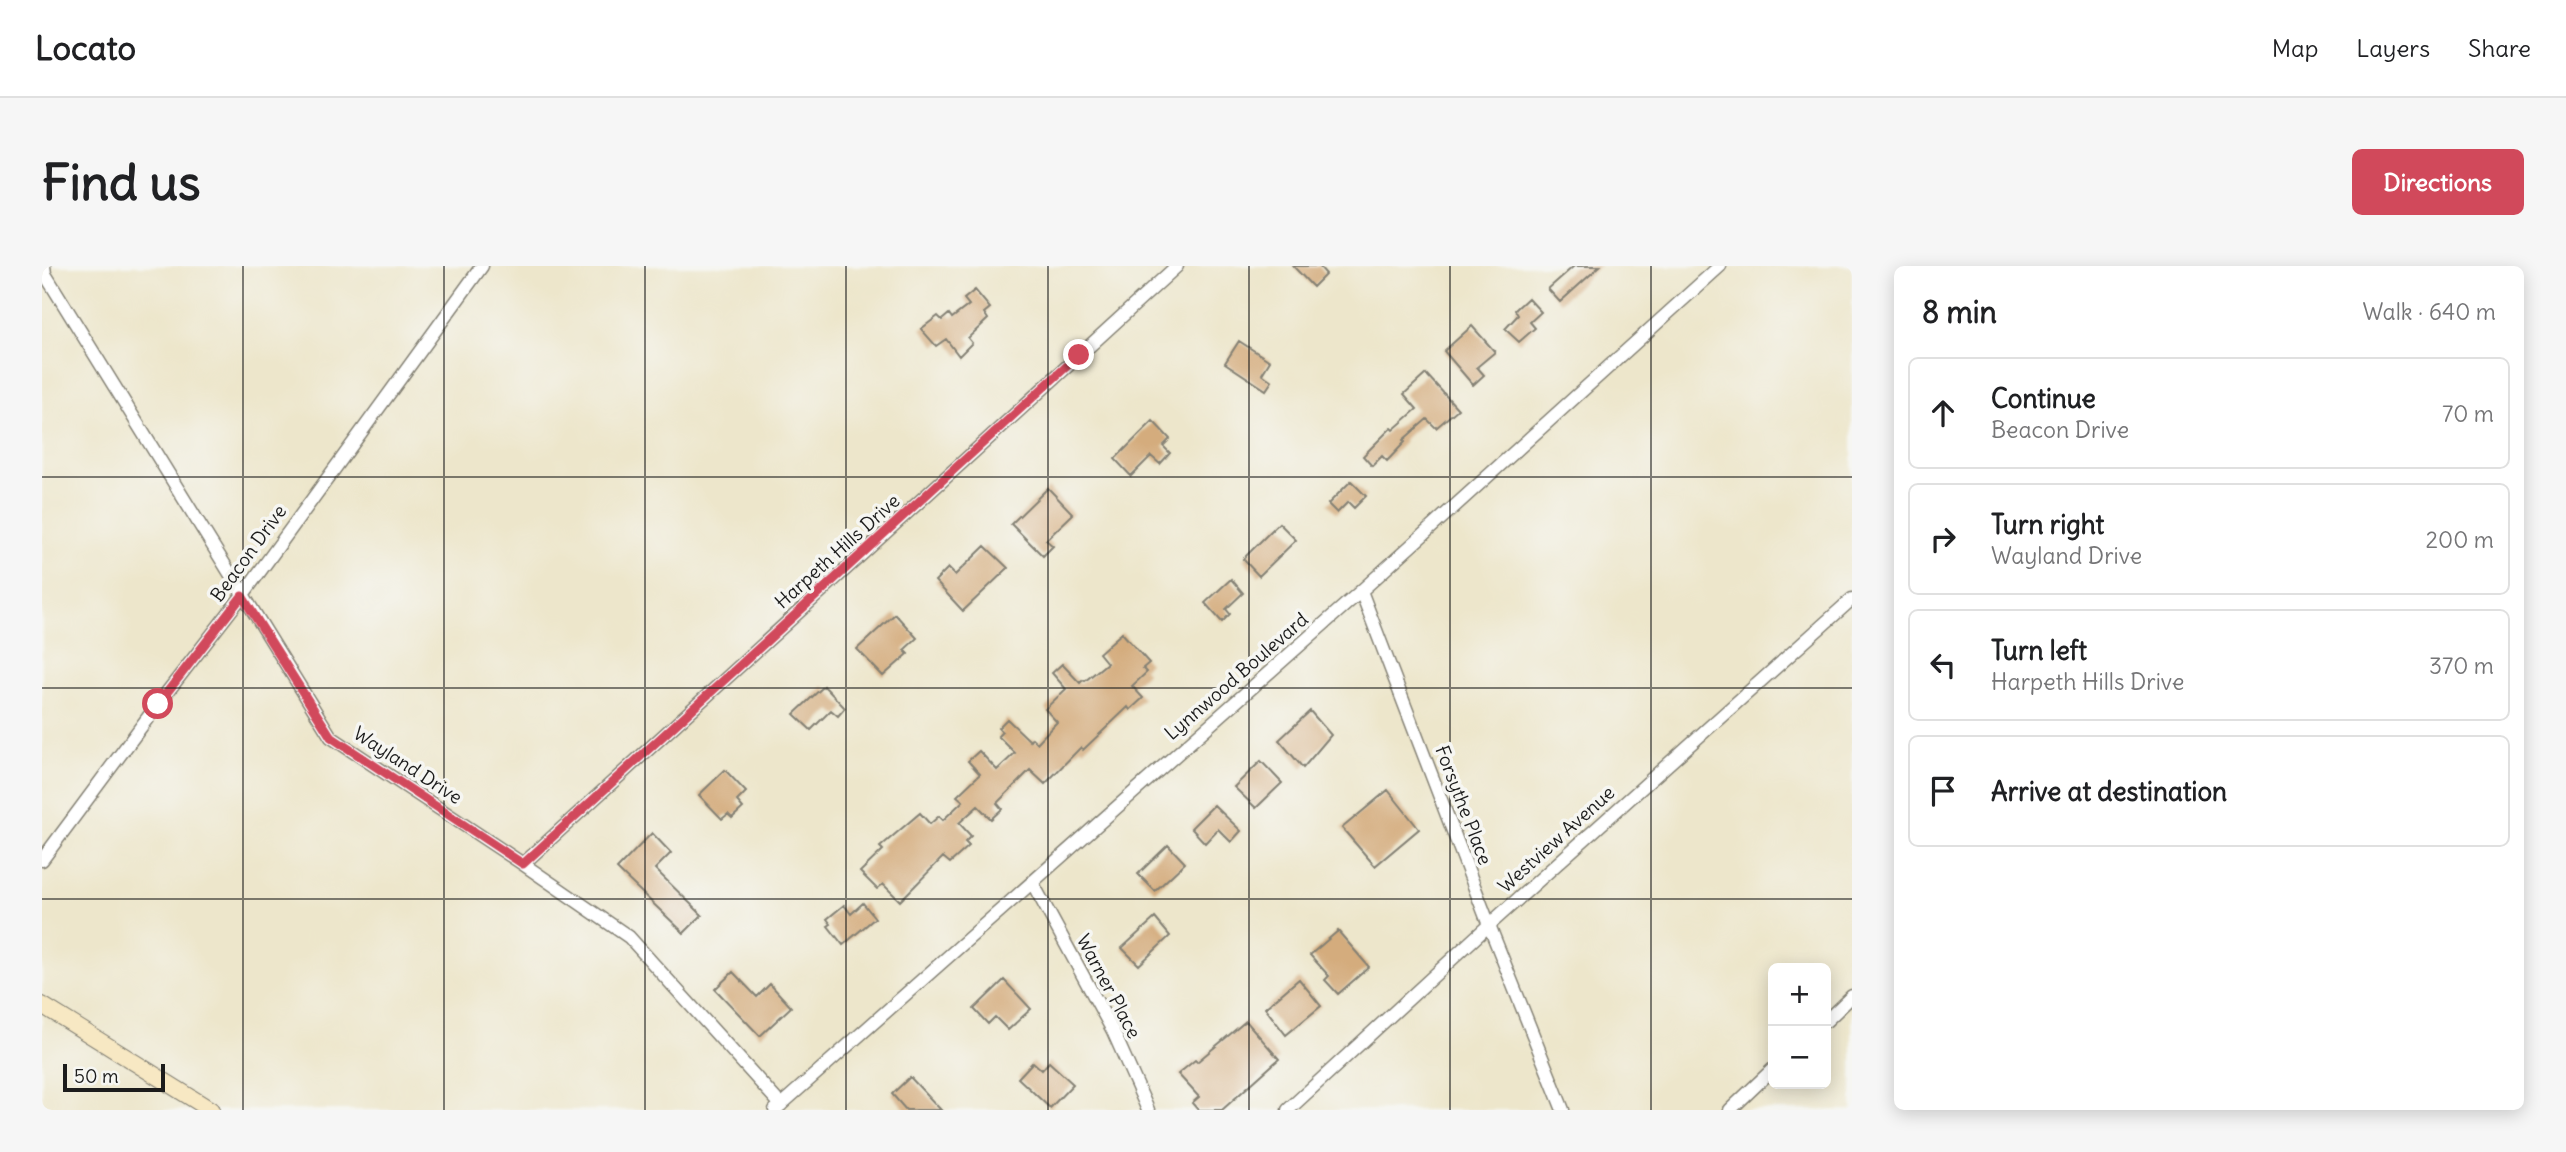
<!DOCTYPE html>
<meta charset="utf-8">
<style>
body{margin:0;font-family:Delius,sans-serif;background:#f6f6f6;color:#202124}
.controls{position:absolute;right:21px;bottom:21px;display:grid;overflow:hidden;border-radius:10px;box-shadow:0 4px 18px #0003}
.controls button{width:63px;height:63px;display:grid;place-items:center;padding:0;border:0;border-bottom:2px solid #e0e0e0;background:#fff;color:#202124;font:35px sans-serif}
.scale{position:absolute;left:21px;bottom:18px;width:102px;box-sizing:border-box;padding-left:7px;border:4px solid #1c1c1c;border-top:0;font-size:19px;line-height:24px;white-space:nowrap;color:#1c1c1c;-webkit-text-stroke:5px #f6f6f2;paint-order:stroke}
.stop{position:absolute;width:21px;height:21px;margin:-16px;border:5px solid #d1495b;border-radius:50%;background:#fff}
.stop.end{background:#d1495b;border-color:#fff;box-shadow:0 2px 7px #0008}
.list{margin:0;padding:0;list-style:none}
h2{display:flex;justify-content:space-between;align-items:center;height:91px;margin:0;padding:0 28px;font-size:30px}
h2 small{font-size:23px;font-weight:400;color:#757577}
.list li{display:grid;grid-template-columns:46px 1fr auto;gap:21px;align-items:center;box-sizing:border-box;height:112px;margin:0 14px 14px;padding:0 14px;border:2px solid #e0e0e0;border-radius:10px}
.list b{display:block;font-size:26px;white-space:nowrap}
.list p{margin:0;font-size:23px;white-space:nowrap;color:#757577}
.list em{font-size:23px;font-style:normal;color:#757577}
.icon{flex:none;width:38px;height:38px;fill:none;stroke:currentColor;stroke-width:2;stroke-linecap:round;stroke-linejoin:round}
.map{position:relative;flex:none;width:1810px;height:844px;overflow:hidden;border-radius:10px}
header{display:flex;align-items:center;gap:42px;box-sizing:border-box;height:98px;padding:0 35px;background:#fff;border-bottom:2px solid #e0e0e0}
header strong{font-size:33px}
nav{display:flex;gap:38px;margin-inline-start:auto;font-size:24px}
.intro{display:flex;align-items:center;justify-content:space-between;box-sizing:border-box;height:168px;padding:0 42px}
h1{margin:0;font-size:49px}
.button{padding:18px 32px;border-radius:10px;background:#d1495b;color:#fff;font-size:24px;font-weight:700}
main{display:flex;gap:42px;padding:0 42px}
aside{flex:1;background:#fff;border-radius:10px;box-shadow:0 4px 18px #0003}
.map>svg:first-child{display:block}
.building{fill:#d4ac7d}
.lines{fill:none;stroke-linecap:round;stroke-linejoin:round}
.street-casing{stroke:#848174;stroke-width:15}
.secondary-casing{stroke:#848174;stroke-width:18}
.street{stroke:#fff;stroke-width:12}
.secondary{stroke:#f7e8c3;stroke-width:16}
.route{stroke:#d1495b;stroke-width:9}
.grid{fill:none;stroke:#1c1c1c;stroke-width:2;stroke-opacity:0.55}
.labels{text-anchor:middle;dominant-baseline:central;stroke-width:7;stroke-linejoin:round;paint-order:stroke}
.street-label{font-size:19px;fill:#1c1c1c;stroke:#f6f6f2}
</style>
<header>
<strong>Locato</strong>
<nav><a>Map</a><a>Layers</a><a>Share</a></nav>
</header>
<div class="intro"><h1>Find us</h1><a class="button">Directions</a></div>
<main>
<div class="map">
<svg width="1810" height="844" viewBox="0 0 1810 844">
<rect width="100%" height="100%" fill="#f6f6f2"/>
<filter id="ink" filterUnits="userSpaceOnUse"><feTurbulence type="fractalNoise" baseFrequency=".0143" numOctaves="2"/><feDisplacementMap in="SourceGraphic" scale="14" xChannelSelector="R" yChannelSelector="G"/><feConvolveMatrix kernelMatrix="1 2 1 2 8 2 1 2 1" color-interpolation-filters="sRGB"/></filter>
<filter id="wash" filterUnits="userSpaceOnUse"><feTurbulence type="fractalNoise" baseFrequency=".00686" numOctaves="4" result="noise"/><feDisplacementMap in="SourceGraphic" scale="28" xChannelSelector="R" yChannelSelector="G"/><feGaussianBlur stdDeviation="1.57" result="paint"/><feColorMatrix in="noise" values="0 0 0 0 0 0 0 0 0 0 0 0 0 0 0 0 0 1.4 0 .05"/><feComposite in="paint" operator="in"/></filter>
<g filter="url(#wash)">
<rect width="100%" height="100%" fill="#ede6cb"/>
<g id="blocks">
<path class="building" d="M1251 0H1277L1284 8 1271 21Z
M1532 0H1558L1518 36 1506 23Z
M933 24 948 42 942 47 946 53 926 72 930 77 917 90 904 73 894 80 879 63 896 50 900 54 907 48 910 52 927 39 922 33Z
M1486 32 1499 46 1488 56 1493 62 1477 76 1463 63 1476 49 1473 44Z
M1430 60 1453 86 1435 101 1442 109 1431 119 1402 85Z
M1197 75 1228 95 1220 108 1230 115 1224 124 1183 97Z
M1384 108 1416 143 1394 162 1385 153 1361 174 1363 176 1345 195 1340 190 1330 200 1321 190 1349 162 1351 164 1375 143 1362 128Z
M1111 155 1128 173 1121 180 1128 187 1118 198 1109 190 1089 210 1073 193Z
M1309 215 1324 230 1312 242 1306 236 1295 247 1286 238Z
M1006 222 1031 248 1004 274 1011 280 1001 290 969 258Z
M1237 257 1254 274 1217 310 1201 293Z
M943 280 966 302 921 345 893 315 906 302 913 309Z
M1189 313 1201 327 1184 343 1188 348 1180 356 1163 337Z
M853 348 875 372 862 384 866 388 841 410 815 383Z
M1080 367 1107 397 1101 402 1105 406 1090 420 1101 432 1088 444 1086 441 1041 484 1039 481 1003 518 988 504 955 537 960 543 949 553 936 540 917 557 929 570 923 576 927 580 908 597 901 591 858 635 841 618 835 623 818 606 841 584 838 581 878 547 888 558 897 550 901 554 921 535 915 530 938 508 926 495 937 485 955 504 973 487 956 470 960 466 956 462 965 453 988 475 990 472 995 477 1015 456 1003 443 1024 423 1010 407 1020 398 1038 417 1041 414 1043 415 1065 397 1057 387Z
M782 420 803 442 796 450 789 444 769 464 752 448Z
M1268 445 1289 469 1261 502 1237 474Z
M1219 495 1240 517 1214 542 1192 521Z
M683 504 704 526 695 535 701 542 690 552 686 548 680 553 657 529Z
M1346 524 1377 563 1333 600 1300 562Z
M1172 539 1199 565 1189 576 1176 563 1163 577 1149 562Z
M610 567 629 587 613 603 660 649 642 667 575 603Z
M1126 579 1143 597 1113 625 1096 608Z
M821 637 833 652 801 679 786 660 789 658 785 653 802 639 809 648Z
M1113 652 1128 670 1097 699 1080 682Z
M1296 665 1327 701 1296 728 1283 714 1287 710 1268 689Z
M691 706 715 731 728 718 749 741 718 770 673 723Z
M1257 713 1279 740 1244 769 1223 742Z
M962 714 989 743 966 764 953 751 946 758 932 743Z
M1204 755 1237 793 1180 844H1156L1150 837 1157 831 1136 808 1153 794 1155 796Z
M991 796 1000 804 1007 796 1031 818 1008 842 976 812Z
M868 811 899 844H864L850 828Z"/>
</g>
</g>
<g filter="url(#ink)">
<use href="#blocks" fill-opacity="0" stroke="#848174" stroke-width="2"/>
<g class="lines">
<defs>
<path id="street" d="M2 0 3 8 289 471 481 598 587 671 739 839
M1319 325 1447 659 1521 844
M0 594 116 438 200 330 440 0
M481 598 1135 0
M990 616 1071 765 1106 844
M1784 755 1810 730
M733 844 1319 325 1678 0
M1246 844 1447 659 1810 333
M1688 844 1731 803"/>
<path id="secondary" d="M0 739 169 844"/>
</defs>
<use href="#street" class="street-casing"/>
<use href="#secondary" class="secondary-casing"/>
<use href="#street" class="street"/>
<use href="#secondary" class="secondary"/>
</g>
</g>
<g class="lines" filter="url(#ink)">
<path class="route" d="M116 438 200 330 289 471 481 598 1037 89"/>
</g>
<path class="grid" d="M201 0V844M402 0V844M603 0V844M804 0V844M1006 0V844M1207 0V844M1408 0V844M1609 0V844M0 211H1810M0 422H1810M0 633H1810"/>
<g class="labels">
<g class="street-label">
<text transform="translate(795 285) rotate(-42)">Harpeth Hills Drive</text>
<text transform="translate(206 287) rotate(-54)">Beacon Drive</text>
<text transform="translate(1194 410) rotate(-41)">Lynnwood Boulevard</text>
<text transform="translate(366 499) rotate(33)">Wayland Drive</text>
<text transform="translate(1422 539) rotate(69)">Forsythe Place</text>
<text transform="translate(1514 573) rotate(-42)">Westview Avenue</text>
<text transform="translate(1067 720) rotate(62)">Warner Place</text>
</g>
</g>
</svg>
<div class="controls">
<button>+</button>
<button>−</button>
</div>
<div class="scale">50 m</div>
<div class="stop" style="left:116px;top:438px"></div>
<div class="stop end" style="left:1037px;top:89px"></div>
</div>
<aside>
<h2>8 min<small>Walk · 640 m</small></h2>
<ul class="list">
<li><svg class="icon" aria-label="ahead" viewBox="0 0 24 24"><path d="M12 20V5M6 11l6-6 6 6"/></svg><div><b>Continue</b><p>Beacon Drive</p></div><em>70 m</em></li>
<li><svg class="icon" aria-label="right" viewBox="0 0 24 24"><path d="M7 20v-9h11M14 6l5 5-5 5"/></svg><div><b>Turn right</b><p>Wayland Drive</p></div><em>200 m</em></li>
<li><svg class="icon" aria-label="left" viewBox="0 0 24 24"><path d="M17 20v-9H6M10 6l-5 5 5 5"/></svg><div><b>Turn left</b><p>Harpeth Hills Drive</p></div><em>370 m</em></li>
<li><svg class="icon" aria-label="arrive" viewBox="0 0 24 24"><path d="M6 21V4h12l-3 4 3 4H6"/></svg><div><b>Arrive at destination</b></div></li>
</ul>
</aside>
</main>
